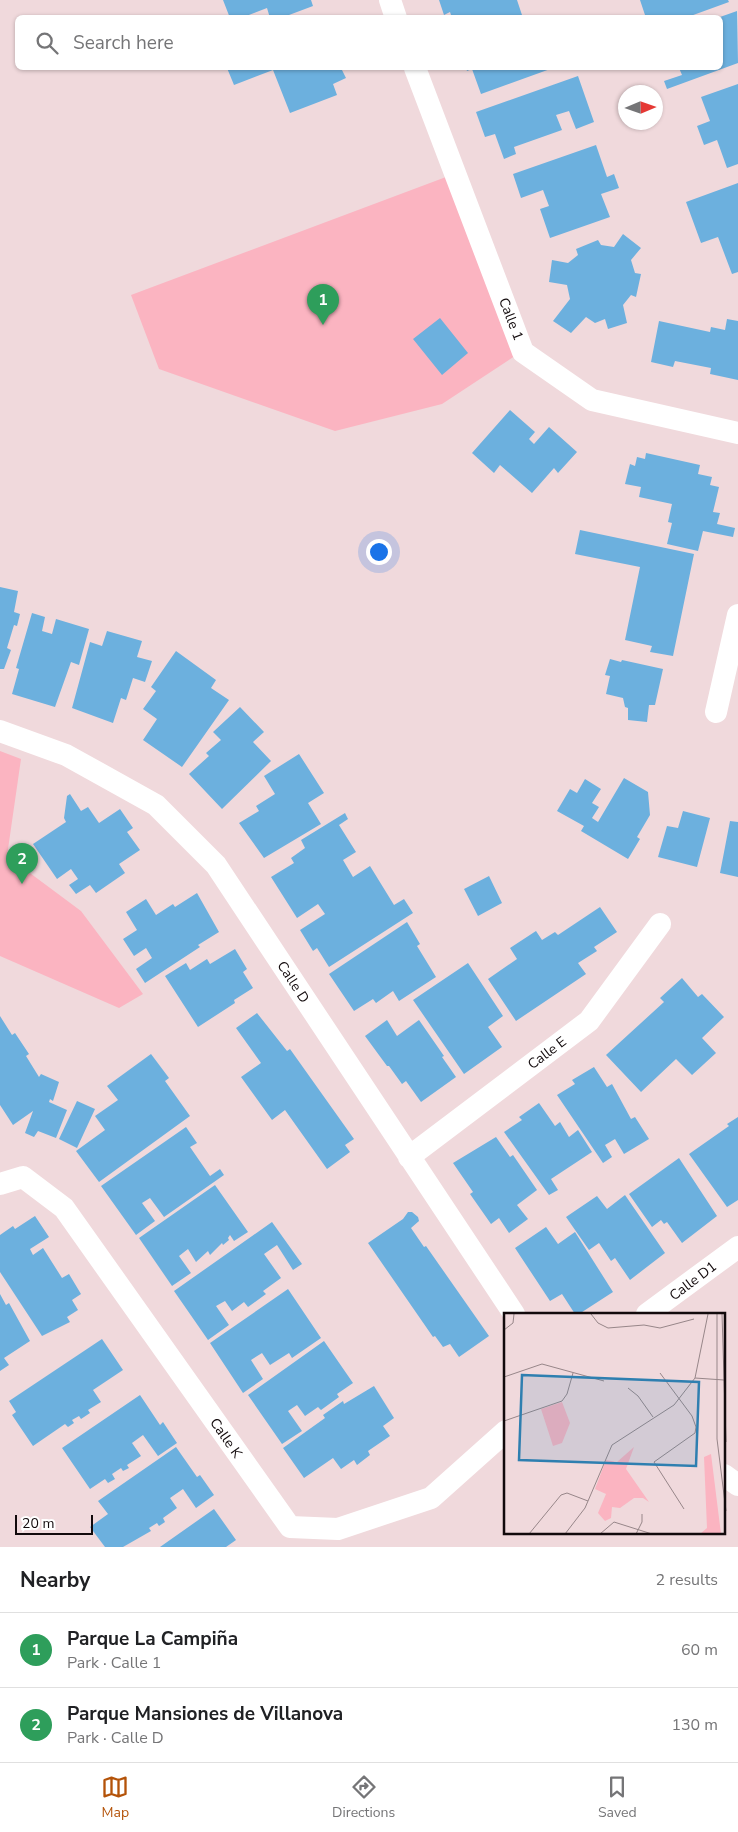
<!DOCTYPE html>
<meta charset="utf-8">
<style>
body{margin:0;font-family:"Nunito Sans",sans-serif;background:#f6f6f6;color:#202124}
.compass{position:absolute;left:618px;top:85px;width:45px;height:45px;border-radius:50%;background:#fff;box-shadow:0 1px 4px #0004;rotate:88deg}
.scale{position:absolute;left:15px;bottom:12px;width:78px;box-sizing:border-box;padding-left:5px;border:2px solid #120a0c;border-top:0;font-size:14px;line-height:18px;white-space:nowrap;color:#120a0c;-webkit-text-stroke:4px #fff;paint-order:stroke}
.you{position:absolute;left:378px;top:551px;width:18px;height:18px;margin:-12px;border:4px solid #fff;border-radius:50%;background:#1a73e8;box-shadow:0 0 0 8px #1a73e833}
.badge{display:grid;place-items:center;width:32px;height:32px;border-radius:50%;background:#b45309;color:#fff;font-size:16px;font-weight:700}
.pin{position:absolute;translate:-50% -41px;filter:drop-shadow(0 1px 2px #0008)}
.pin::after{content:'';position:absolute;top:26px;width:18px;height:15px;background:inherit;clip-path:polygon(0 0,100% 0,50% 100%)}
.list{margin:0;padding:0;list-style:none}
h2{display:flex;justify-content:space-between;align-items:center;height:65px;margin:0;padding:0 20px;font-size:21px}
h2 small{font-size:16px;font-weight:400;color:#757577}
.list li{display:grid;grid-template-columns:32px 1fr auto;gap:15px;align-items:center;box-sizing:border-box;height:75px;padding:0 20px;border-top:1px solid #e0e0e0}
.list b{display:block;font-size:19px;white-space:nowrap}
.list p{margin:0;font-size:16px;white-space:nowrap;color:#757577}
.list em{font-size:16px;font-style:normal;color:#757577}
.icon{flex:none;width:28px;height:28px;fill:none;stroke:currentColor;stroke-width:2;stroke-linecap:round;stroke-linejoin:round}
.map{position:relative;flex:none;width:738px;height:1547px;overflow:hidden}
.search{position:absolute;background:#fff;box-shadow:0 1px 4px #0004;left:15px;right:15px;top:15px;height:55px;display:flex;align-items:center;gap:12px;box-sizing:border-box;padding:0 18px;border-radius:8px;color:#757577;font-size:19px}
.sheet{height:215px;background:#fff}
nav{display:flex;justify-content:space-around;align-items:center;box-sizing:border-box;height:70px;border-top:1px solid #e0e0e0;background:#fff;font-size:14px;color:#757577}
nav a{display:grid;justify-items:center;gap:2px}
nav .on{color:#b45309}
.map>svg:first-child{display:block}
.green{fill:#fbb4c1}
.building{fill:#6cb0de}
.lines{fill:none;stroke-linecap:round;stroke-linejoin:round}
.street{stroke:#fff;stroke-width:22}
.labels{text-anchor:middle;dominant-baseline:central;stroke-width:5;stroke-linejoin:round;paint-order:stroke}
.street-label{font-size:14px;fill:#120a0c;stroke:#fff}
.inset-road{fill:none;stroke:#978689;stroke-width:1}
.view{fill:#2e7fb0;fill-opacity:0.15;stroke:#2e7fb0;stroke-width:2.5}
.inset-edge{fill:none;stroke:#120a0c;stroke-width:2.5}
</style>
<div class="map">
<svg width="738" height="1547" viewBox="0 0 738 1547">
<rect width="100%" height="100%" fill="#f0d9dc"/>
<path class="green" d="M446 177 518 354 442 404 335 431 159 369 131 295Z
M0 751 21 759 7 856 81 911 143 994 119 1008 0 956Z"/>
<path class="building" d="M223 0H311L313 6 281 18H270L267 8 241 18H230Z
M439 0H517L522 15 515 18H452L450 12 444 15Z
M640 0H728L729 2 685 18H646Z
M737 11 738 63 667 89 664 81 682 75 679 68H720V17Z
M227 68H341L346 78 333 84 337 95 290 113 273 70 234 85Z
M466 68H553L481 94 472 69 467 71Z
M578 76 594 122 576 129 569 111 556 115 562 130 514 147 516 154 504 159 495 134 485 137 476 112Z
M738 84V164L727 168 717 140 704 145 697 126 710 121 701 97Z
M596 145 607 177 614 174 619 188 601 194 610 217 550 238 540 209 549 206 543 190 521 198 513 174Z
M738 183V272L732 274 718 237 701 243 686 202Z
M623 234 641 248 631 260 635 273 641 274 636 297 631 295 623 305 627 323 608 329 605 319 595 323 586 317 571 333 553 321 570 299 567 285 549 282 552 260 568 263 578 255 576 249 598 240 601 245 614 247Z
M440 318 468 353 442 375 413 339Z
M727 319 738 321V380L710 374 711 368 675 361 673 367 651 362 659 321 710 332 711 327 725 330Z
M510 410 535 432 529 439 534 444 549 427 577 452 558 473 554 468 532 493 500 465 494 473 472 453Z
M646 453 700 465 698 474 712 477 710 485 719 487 713 512 720 513 717 524 735 528 733 537 703 531 698 551 667 544 672 523 668 522 672 504 639 497 641 487 625 484 630 464 635 466 637 457 645 459Z
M580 530 694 554 673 656 650 652 652 646 625 640 640 567 575 554Z
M0 587 18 591 14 612 20 614 17 626 14 625 7 648 11 650 4 669H0Z
M32 613 45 617 42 631 52 634 56 619 89 629 79 665 71 662 55 707 12 694 19 669 16 668Z
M107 631 142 641 137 657 152 661 145 682 133 678 126 700 121 698 113 723 72 708 90 642 102 646Z
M176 651 216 680 211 688 229 700 182 767 143 740 157 719 143 709 156 691 151 687Z
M610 659 621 662 622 660 663 669 655 705H649L647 722 628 720V708L625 707 623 698 606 694 610 676 605 675Z
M240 707 264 732 253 742 271 761 222 809 189 774 209 756 206 753 221 740 213 732Z
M299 754 324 793 308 803 321 824 264 858 239 823 259 811 256 806 275 794 264 776Z
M624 778 648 792 650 815 637 837 640 839 628 859 581 831 584 826 557 811 570 789 577 793 585 779 601 789 592 803 599 807 592 818 598 822Z
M70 794 81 811 88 807 99 823 120 809 133 828 127 832 140 850 119 864 125 873 96 893 90 885 76 894 69 885 78 879 71 869 57 879 33 844 66 822 64 818 67 796Z
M683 811 710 818 697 867 658 857 667 826 678 828Z
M345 813 348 819 339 825 356 852 343 860 353 877 370 866 394 905 404 899 413 913 329 967 317 948 313 951 300 930 325 914 318 904 297 918 271 877 294 863 291 858 305 848 301 840Z
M730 821 738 822V877L720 873Z
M489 876 502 903 478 916 464 889Z
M197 893 219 932 198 945 200 947 145 983 136 969 152 958 146 948 134 956 123 939 137 930 126 912 146 899 156 915 173 904 175 907Z
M600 907 617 932 594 947 597 951 578 963 586 974 516 1021 488 979 517 959 510 948 536 931 542 940 555 932 558 935Z
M407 922 420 944 417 946 436 977 399 1001 393 991 376 1003 373 999 354 1011 329 974Z
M235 949 247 969 243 972 253 988 234 1000 235 1003 198 1027 165 976 186 963 190 970 207 959 210 964Z
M468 963 503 1016 488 1027 502 1047 464 1074 413 1000Z
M682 978 698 997 702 994 724 1017 702 1038 716 1053 692 1075 676 1059 641 1092 606 1055 664 1002 660 998Z
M257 1013 287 1051 290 1049 354 1139 345 1145 350 1152 327 1169 285 1110 272 1120 241 1077 261 1063 236 1028Z
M0 1016 12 1035 15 1033 29 1054 26 1056 39 1077 41 1074 59 1082 53 1101 50 1099 49 1102 67 1110 56 1138 38 1131 34 1137 25 1133 33 1111 13 1125 0 1105Z
M387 1020 397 1036 419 1020 444 1056 442 1057 456 1077 421 1102 406 1081 402 1084 389 1066H387L365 1036Z
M151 1054 169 1078 165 1081 190 1116 99 1182 76 1151 105 1130 95 1116 118 1100 107 1086Z
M594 1067 607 1087 612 1084 631 1119 635 1117 649 1139 624 1154 615 1139 605 1145 612 1157 603 1163 557 1095 575 1084 572 1080Z
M77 1101 95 1109 77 1148 59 1139Z
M539 1103 555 1126 560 1122 569 1137 578 1130 592 1152 551 1179 558 1190 549 1195 504 1132 522 1120 519 1117Z
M738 1117V1200L727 1207 689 1154 729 1126 727 1124Z
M186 1127 197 1143 190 1147 210 1176 220 1169 224 1175 164 1217 150 1198 142 1203 155 1221 136 1235 101 1186Z
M496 1137 510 1157 513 1155 537 1190 517 1205 528 1219 509 1233 499 1218 491 1224 470 1194 473 1192 453 1163Z
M679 1158 717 1216 682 1243 667 1222 664 1224 661 1220 652 1227 629 1194Z
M215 1185 248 1232 234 1241 230 1235 228 1238 229 1240 223 1245 222 1243 210 1255 208 1251 196 1262 188 1249 179 1256 191 1273 172 1286 139 1238Z
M625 1195 665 1253 630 1280 615 1258 611 1261 599 1243 589 1250 566 1217 597 1196 607 1209Z
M408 1212H412L418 1217 419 1221 411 1228 424 1247 426 1246 489 1336 459 1357 450 1344 443 1347 435 1336 433 1337 368 1243 403 1219Z
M35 1216 49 1237 30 1249 33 1255 43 1248 62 1278 69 1274 81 1294 72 1300 78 1310 67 1317 70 1322 42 1336 0 1272V1235L13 1226 15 1229Z
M272 1222 302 1264 293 1270 277 1245 264 1254 281 1278 263 1291 266 1294 248 1307 244 1302 232 1311 225 1301 216 1306 229 1325 208 1340 174 1291Z
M546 1227 558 1244 575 1232 613 1292 579 1314H575L562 1294 550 1301 515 1248Z
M288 1289 321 1338 292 1358 289 1353 270 1365 262 1353 251 1360 263 1379 243 1393 210 1343Z
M0 1294 6 1305 9 1303 30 1341 4 1358 9 1365 0 1371Z
M102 1339 123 1370 93 1390 101 1402 88 1410 90 1413 81 1419 79 1416 72 1420 74 1423 68 1427 65 1424 33 1446 12 1415 16 1412 9 1401Z
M324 1341 353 1383 337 1394 339 1397 321 1410 318 1407 305 1416 297 1405 288 1411 302 1431 282 1444 248 1395Z
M374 1386 394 1418 383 1426 390 1436 368 1451 370 1455 357 1465 354 1460 341 1469 333 1458 304 1478 283 1448 325 1418 323 1415 343 1401 344 1404Z
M140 1395 160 1425 163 1422 177 1443 158 1456 143 1435 132 1443 141 1456 127 1465 129 1468 123 1471 121 1468 112 1474 115 1479 108 1483 105 1479 90 1489 62 1448Z
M176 1447 197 1477 200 1475 214 1495 196 1508 183 1489 170 1498 177 1508 163 1518 165 1522 159 1526 157 1523 149 1528 151 1531 123 1547H105L90 1527 108 1514 98 1501Z
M214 1509 236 1540 226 1547H160Z"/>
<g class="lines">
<path class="street" d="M390 0 396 18
M415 68 523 352 592 400 738 433
M716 712 738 615
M0 731 66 755 156 805 216 865 514 1314
M409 1157 589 1021 660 924
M0 1184 23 1177 64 1208 290 1527 338 1529 431 1498 506 1431
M647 1314 738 1247
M724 1475 738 1485"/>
</g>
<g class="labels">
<g class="street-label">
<text transform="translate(511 319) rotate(69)">Calle 1</text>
<text transform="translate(293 982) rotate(57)">Calle D</text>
<text transform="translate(547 1053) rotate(-37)">Calle E</text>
<text transform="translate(693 1281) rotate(-37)">Calle D1</text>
<text transform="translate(226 1438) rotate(55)">Calle K</text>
</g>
</g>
<g transform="translate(504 1313)">
<rect width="221" height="221" fill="#f0d9dc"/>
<path d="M58 89 66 110 58 130 49 133 37 96ZM130 134 122 156 145 189 139 185H130L116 195 108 194 107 205 101 208 94 200 102 181 91 176 102 147 113 149ZM207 141 217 221H196L203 215 200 144Z" fill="#fbb4c1"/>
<path class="inset-road" d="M87 1 94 10 104 15 140 12 156 15 190 6M213 1V126L222 198M218 1 222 129M0 17 9 10 10 1M156 60 188 103 192 114 191 120 150 149 180 196M0 64 38 51 100 68M191 65 220 67M124 75 134 83 149 104M0 108 58 88 63 81 69 60M25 221 57 182 63 180 84 188M61 221 81 195 108 132 170 92 191 65 204 1M96 221 110 209 148 221M132 221 138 209V201"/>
<path class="view" d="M18 62 195 69 192 153 15 147Z"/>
<rect width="221" height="221" class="inset-edge"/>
</g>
</svg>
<svg class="compass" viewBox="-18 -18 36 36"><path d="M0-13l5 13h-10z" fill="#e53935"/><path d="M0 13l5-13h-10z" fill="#757577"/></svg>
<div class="scale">20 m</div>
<div class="you"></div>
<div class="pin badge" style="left:323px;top:325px;background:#2e9e5b">1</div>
<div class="pin badge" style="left:22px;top:884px;background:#2e9e5b">2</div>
<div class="search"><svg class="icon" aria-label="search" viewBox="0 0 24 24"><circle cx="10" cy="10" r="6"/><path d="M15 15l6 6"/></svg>Search here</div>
</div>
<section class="sheet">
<h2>Nearby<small>2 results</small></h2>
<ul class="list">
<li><span class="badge" style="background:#2e9e5b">1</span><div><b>Parque La Campiña</b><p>Park · Calle 1</p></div><em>60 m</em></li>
<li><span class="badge" style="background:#2e9e5b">2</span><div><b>Parque Mansiones de Villanova</b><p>Park · Calle D</p></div><em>130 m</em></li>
</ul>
</section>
<nav>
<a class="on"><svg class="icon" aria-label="map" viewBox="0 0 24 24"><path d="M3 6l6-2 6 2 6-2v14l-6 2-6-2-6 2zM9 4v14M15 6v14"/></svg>Map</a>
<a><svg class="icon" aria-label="directions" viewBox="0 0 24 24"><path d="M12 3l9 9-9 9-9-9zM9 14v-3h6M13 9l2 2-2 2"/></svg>Directions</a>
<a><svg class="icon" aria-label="saved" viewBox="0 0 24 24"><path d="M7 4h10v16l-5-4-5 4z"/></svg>Saved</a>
</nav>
